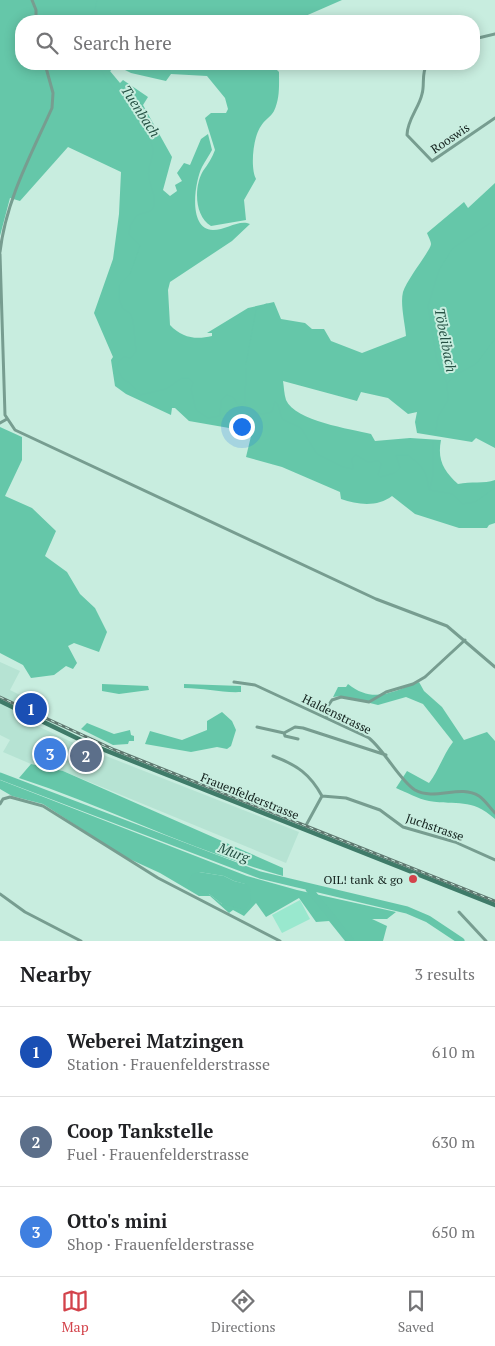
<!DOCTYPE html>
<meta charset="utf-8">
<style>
body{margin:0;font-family:"PT Serif",serif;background:#f2f2f2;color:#202124}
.you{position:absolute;left:241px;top:426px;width:18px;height:18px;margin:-12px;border:4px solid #fff;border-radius:50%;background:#1a73e8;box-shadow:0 0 0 8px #1a73e833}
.badge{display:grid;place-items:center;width:32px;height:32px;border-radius:50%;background:#d3434b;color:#fff;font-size:16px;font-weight:700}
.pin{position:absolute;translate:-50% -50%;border:2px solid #fff;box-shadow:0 1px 5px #0006}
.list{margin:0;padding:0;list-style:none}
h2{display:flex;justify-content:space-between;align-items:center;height:65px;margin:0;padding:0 20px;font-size:21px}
h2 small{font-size:16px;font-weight:400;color:#757577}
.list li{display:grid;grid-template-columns:32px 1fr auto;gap:15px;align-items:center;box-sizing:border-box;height:90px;padding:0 20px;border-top:1px solid #e0e0e0}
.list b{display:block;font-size:19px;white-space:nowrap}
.list p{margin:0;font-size:16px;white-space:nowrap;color:#757577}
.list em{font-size:16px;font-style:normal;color:#757577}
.icon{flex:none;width:28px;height:28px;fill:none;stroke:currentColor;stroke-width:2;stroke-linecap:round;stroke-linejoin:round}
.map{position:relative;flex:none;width:495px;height:941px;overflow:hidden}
.search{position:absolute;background:#fff;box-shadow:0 2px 12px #0003;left:15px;right:15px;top:15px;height:55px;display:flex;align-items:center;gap:12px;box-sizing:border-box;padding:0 18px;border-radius:20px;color:#757577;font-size:19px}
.sheet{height:335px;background:#fff}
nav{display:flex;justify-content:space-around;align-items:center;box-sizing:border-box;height:70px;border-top:1px solid #e0e0e0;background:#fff;font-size:14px;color:#757577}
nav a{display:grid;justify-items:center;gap:2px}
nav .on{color:#d3434b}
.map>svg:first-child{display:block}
.built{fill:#b6e3d3}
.green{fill:#99e8ce}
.forest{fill:#65c7a9;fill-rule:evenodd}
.water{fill:#65c6a9}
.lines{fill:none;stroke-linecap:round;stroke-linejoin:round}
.stream{stroke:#65c6a9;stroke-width:1}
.river{stroke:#65c6a9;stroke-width:7}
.street{stroke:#779d90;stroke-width:3}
.secondary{stroke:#3f7b69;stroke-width:4.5}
.rail-casing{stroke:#607870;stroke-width:3}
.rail{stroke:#c8eddf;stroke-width:1;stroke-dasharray:4;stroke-linecap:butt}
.poi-dot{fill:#d3434b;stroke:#c8eddf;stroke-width:2}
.labels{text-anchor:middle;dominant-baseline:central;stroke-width:4;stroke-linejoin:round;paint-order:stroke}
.street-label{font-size:12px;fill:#101e1a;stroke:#c8eddf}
.poi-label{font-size:12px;fill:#101e1a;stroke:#c8eddf;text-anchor:end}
.water-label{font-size:14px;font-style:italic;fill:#265144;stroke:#c8eddf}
</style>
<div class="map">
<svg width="495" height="941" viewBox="0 0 495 941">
<rect width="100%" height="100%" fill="#c8eddf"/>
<path class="built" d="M0 662 20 671 10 690 26 698 22 706 45 718 95 741 454 884 495 900V902L112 750 20 709 18 714 33 724 78 745 299 832 286 863 63 771 31 764 3 752 10 740 0 735Z"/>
<path class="green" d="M300 900 310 919 282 933 272 915Z"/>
<path class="forest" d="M0 0H342L294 21H21V64H271L279 72C279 86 280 98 274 111 271 117 264 120 261 126 253 137 250 168 256 179L244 200 246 220 211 226C194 216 194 186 203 171 208 164 212 158 215 150L205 118 211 113H226L228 109 225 98 207 76 171 74 166 81 131 73 117 66 110 71 120 83 123 80 148 97 143 105 172 157 163 190 170 196 177 191 175 185 182 181 177 173 184 163 190 165 201 139 208 134 212 150C209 156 205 161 202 167 195 181 187 229 213 230 226 230 239 219 250 224L232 241 170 282 168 290 170 325C182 338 196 340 212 336V333H207L248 308 274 302 281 319 305 323 312 329H324L331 341 362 353 406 336C405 323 400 304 403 292 407 279 431 250 431 244 431 241 428 236 427 233L464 202 468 208 495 183V448L476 438 472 442 417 433 415 422 417 412 408 414 388 398 361 392 357 401 283 381C284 387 284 394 286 400 295 421 351 429 371 434L375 441 410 438 441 440C437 460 444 471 458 484 471 481 484 484 495 480V523L489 525 487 528H459L415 514 392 496C378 507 358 505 341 499L340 492 282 467 246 457 252 432 189 421 175 408H172L171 415 126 394 115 386 111 360 113 357 94 313 113 259 119 214 121 172 68 147 20 201 10 198 0 236Z
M0 427 22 437V460L5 496 32 508 56 531 45 556 67 572 80 594 95 608 107 632 99 652 74 643 68 646 77 663 73 669 66 666 54 675 31 678 23 665 0 653Z
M419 682 424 691 442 707 464 740 487 732 495 741V819C470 797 458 806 429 801 418 799 406 792 396 788L407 771 429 783C439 770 443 755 453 742L423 704 406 697 378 705 341 696 333 697 338 687H346L348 684C373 704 392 692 419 682Z
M102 684 148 686 149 690 119 694 102 691Z
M184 684 241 686V692C222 693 204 688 184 688Z
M222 712 232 721 236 730 231 746 227 749 217 747 191 752 145 744 150 731 182 740 207 730V721Z
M87 723 114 734 130 730 131 735 134 736V741H129L128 744 113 745 81 729Z
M31 764 63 771 283 868V876C192 851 108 807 19 778Z
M0 780 247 876 297 890 396 912 387 919H372L387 926 383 941H345L329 921 316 922 299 898 266 917 256 903 244 916 233 910 229 913 210 896H199L160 873 123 856 43 804 12 796 0 789ZM199 872 224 876 234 881 245 884 222 904 209 894Z"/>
<path class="water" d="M199 872 224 876 234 881 246 884 250 889 251 900 245 910 222 904 209 894 192 890 188 883 192 874Z"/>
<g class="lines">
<path class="stream" d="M88 21 95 9 97 0
M98 64C111 93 142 113 152 145 156 156 146 167 149 178 151 190 159 201 151 211L137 215 130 226 129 234 140 246 130 274 119 285V299L123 309 130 313 133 320 136 351 131 358 124 357 119 361 117 369 123 379 131 384 140 395 166 389 182 378H189L193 383 191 389 196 410 208 418 220 416 221 400 227 395 233 397 238 405 245 403C254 413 259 416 272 412L275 401 278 405 282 419 301 428 317 454 343 467 353 469 352 458 356 455 368 462 379 461 381 464 378 475 380 477 395 473 400 468 396 455H408C424 468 426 470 429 490L453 494 462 504 475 502 495 488
M246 364 256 310 266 304 273 305
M447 383 459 373 476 364 495 339
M245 403 246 369
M436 430 438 417 448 400 447 383 437 361 428 306 439 270 453 248 489 224 495 218
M430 488C436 470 431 460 433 441"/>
<path class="river" d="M0 776 260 875 407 910 428 919 461 941
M309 889 351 941"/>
<path class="street" d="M32 0 36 10V21
M474 39 495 34
M427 64C421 74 425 84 422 94 419 108 407 120 407 135L432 161 435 159 495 118
M0 252C6 200 31 155 52 108L53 93 45 64
M0 254 5 415 15 430 376 599 447 626 495 667
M0 423 7 419
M234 682 255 685 369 738C385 751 400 781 415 790 435 801 460 784 479 796 485 800 490 808 495 813
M327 717 328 706 332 700 341 697 369 702 386 692 413 684 425 677 465 640
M257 727 284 733 295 727 303 728 386 755
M284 733 285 736 298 739
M273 756C297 765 310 774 322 796
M0 804 3 799 10 797 43 806 158 878 280 941
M304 829 322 796 346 798 380 810 403 827 455 842 495 860
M0 894 25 912 81 941
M459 912 486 941"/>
<path class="secondary" d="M0 701 87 743 495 905"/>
<defs>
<path id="rail" d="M0 697 115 750 495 901"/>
</defs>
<use href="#rail" class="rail-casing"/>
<use href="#rail" class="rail"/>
</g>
<circle class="poi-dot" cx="413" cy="879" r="5"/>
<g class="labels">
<g class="street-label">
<text transform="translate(450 138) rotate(-34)">Rooswis</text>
<text transform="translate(337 714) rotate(26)">Haldenstrasse</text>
<text transform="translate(250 796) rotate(22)">Frauenfelderstrasse</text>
<text transform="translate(435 827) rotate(19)">Juchstrasse</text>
</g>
<g class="poi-label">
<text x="403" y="879">OIL! tank &amp; go</text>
</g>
<g class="water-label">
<text transform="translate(141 111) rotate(57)">Tuenbach</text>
<text transform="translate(446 340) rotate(79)">Töbelibach</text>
<text transform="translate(234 852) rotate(21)">Murg</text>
</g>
</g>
</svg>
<div class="you"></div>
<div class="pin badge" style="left:31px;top:709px;background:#1a4fb4">1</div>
<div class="pin badge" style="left:86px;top:756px;background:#5c6f8a">2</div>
<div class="pin badge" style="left:50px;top:754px;background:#3f7fe0">3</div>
<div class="search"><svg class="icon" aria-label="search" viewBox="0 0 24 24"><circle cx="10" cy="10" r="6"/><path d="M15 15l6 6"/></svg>Search here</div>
</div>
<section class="sheet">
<h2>Nearby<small>3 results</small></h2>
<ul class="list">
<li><span class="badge" style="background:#1a4fb4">1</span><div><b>Weberei Matzingen</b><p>Station · Frauenfelderstrasse</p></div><em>610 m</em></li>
<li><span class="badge" style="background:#5c6f8a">2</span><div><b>Coop Tankstelle</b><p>Fuel · Frauenfelderstrasse</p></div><em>630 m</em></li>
<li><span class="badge" style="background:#3f7fe0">3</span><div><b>Otto's mini</b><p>Shop · Frauenfelderstrasse</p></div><em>650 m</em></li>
</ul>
</section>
<nav>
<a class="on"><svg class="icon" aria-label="map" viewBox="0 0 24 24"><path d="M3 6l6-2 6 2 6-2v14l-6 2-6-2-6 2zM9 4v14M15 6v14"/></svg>Map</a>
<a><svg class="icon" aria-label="directions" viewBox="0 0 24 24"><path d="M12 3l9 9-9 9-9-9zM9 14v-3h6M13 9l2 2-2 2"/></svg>Directions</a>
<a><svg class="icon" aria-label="saved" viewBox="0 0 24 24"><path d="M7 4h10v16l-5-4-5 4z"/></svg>Saved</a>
</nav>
